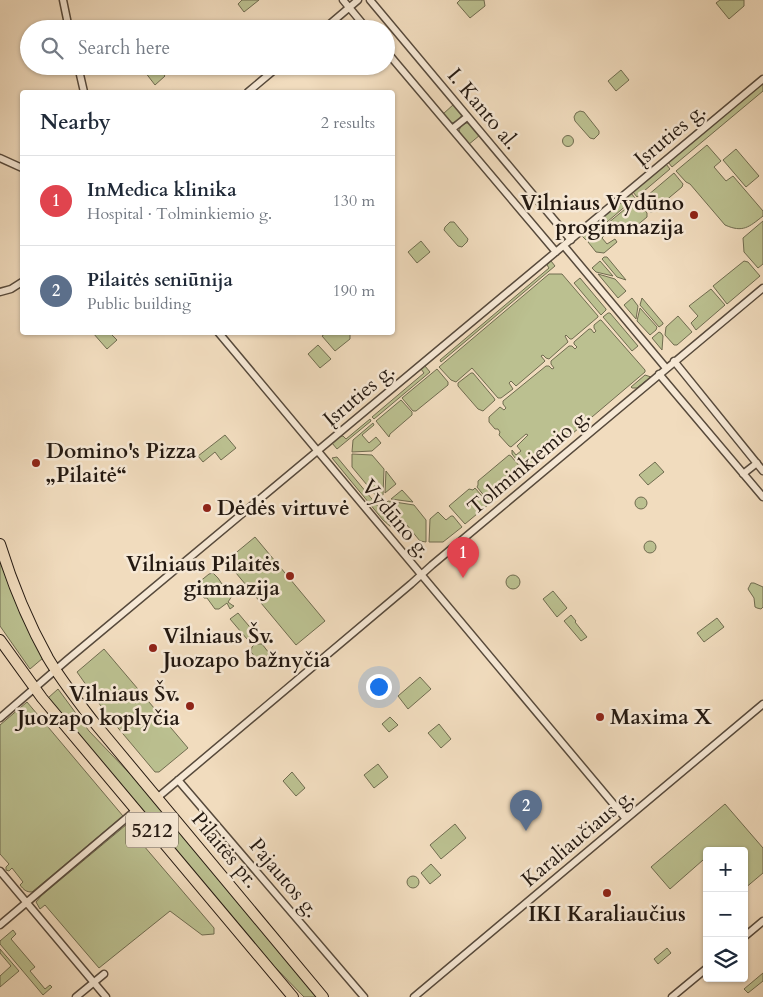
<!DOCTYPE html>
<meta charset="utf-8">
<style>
body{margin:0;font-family:Cardo,serif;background:#f6f6f7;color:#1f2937}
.controls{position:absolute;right:15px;bottom:15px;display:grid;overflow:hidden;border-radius:5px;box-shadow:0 1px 4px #0004}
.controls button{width:45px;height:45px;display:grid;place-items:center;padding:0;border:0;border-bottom:1px solid #e0e1e3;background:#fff;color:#1f2937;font:25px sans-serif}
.you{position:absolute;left:378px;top:686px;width:18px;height:18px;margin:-12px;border:4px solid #fff;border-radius:50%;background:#1a73e8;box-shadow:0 0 0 8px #1a73e833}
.badge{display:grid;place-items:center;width:32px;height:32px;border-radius:50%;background:#d93025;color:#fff;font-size:16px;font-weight:700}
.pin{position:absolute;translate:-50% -41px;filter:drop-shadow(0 1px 2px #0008)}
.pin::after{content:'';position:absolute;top:26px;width:18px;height:15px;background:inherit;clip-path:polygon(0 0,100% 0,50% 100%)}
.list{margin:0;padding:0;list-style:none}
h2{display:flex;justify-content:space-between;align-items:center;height:65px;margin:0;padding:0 20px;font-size:21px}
h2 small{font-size:16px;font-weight:400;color:#747a83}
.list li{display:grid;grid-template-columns:32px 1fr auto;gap:15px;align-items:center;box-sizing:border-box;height:90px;padding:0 20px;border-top:1px solid #e0e1e3}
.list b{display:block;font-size:19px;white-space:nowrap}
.list p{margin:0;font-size:16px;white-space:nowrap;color:#747a83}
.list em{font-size:16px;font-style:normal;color:#747a83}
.icon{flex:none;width:28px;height:28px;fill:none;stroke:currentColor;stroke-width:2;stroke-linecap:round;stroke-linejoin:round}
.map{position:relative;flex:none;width:763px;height:997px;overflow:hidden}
.search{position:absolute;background:#fff;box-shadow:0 1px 4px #0004;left:20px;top:20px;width:375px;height:55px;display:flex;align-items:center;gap:12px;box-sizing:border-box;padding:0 18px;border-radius:28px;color:#747a83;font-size:19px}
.panel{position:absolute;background:#fff;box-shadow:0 1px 4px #0004;left:20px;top:90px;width:375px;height:245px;border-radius:5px}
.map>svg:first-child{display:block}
.green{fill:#bbc090;stroke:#706c50}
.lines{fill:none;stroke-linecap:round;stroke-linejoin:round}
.minor-casing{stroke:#574a3c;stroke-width:9}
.primary-casing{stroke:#241911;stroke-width:12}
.minor{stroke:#f6e8d5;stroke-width:6}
.primary{stroke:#f1dcbe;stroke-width:10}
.poi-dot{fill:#8f2418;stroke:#f6e8d5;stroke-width:2}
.labels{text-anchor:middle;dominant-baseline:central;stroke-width:5;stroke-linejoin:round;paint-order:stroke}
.shield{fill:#f6e8d5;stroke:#63574c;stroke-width:1}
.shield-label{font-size:20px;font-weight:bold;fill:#241911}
.street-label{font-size:21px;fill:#241911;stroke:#f6e8d5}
.poi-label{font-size:21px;font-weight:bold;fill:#241911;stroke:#f6e8d5;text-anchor:start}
</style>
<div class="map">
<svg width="763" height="997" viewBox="0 0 763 997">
<rect width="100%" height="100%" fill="#f1dcbe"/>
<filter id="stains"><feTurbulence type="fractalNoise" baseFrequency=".004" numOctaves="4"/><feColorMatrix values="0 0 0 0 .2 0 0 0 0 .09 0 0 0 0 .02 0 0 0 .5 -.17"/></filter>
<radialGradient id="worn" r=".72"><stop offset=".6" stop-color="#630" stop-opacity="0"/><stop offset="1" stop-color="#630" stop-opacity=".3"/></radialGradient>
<path class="green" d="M242 0H259L244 12 238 4Z
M460 0H484L485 6 470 18 457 3Z
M720 0H744V6L729 19 716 3Z
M152 66H157L165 76 155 85 145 72Z
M621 70 629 80 616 91 608 81Z
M763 82V91L672 167 668 162Z
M454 104 462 114C460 120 457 122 451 123L443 114Z
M580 111 584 112 599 131V134L594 139 590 138 575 121 574 117 576 113Z
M469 123 480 135 468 145 459 134C459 127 462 123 469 123Z
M562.5 141a5.5 5.5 0 1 1 11 0a5.5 5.5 0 1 1-11 0Z
M707 145 721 161 714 167 726 181 733 176 763 211V216C749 227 743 233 725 225L690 184 686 182 676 171Z
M736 149 759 176 746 187 723 160Z
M666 164 670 169 637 197 633 192Z
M674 173 683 184 682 187 652 212H650L641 201Z
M631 193 635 198 607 222 604 219 605 215Z
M636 200 647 213V217L628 233 619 222 614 226H611L608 223Z
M763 221V264L758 268 744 252 743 238Z
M450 222H454L468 239 467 242 462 247 458 246 444 230 445 227Z
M596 222H599L603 225 586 240 581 235Z
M604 226 608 232 602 238 607 244 615 239 617 242 604 253 596 252 588 242 590 240V239Z
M421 241 430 252 417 263 408 252Z
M604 257H607L626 280 617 277 602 259Z
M551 261 555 266 441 362 440 360 549 268 547 265Z
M600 261 613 276 596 272 592 268Z
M744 261 748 262 760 276 727 304 713 286Z
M549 274H562L598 316V317L572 339H570L566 335 565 336 568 342 549 359 546 358 543 355 541 356 545 361 544 362 516 386 511 381 509 383 513 389 501 398H498L472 368 456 382 451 380 439 367Z
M598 274 615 279 626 291 618 298Z
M580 278 606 309V310L601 315 574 283Z
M711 289 725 305 696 330 691 323 698 316 689 306Z
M632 298 638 306 636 319 624 305Z
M642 298 663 323V324L659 327 640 305Z
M640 308 657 327 656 330 650 335 637 321Z
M608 313H610L638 346 632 351 603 317Z
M678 316 692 332 677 345H674L665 335 666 327Z
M600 320H601L645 370V372L546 456 541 450 538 452 542 458 531 468H523L512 454V450L516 455 521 451 517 446 528 435 526 434 511 447 509 446 499 435 500 432 498 429H495L489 422V417L500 407 504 410 506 408 503 404V401L546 366H549L552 369 554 368 551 364V361L569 346H572L575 349 577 347 574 344V342L589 329H591L594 333 596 331 594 328V325Z
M659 332 661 333 663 336 662 350 652 338Z
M93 333H110L117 340 107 349Z
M350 333V339L335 351 322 336 326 333Z
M318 345 331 359 320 368 308 354Z
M425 366 430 372 374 419 372 417 424 373 421 369Z
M437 369 448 382V385L416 411H413L402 398Z
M471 373H473L494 398 495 400 483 411 478 409 458 386V383Z
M645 375 651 377 637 388H632L631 387Z
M401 400 412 412V415L390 434 389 437 376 421Z
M370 419 371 421 337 449 332 443 341 436H343L346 439Z
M373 423 374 425 362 435 369 443 376 437 381 443 372 451 352 452 353 440Z
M225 435 236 448 221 460 215 452 203 462 198 456Z
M352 454 372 455 384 469 383 495 381 497H377L352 467Z
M509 455 511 456 525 473 490 503 477 487 478 485V481Z
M337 457 391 522V527L383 520 332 458Z
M655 462 664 472 648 485 639 475Z
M386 471 396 484 385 493Z
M475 488 489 504 465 524 449 506 469 489 473 490Z
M402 490 413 502 391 499Z
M635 503a6 6 0 1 1 12 0a6 6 0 1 1-12 0Z
M388 501 414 505 426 520V542L420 541 406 524 402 527 386 507V503Z
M438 512 446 520 451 516H453L462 527 443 542H429L430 519Z
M255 537 325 621 296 645 226 561Z
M644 547a6 6 0 1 1 12 0a6 6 0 1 1-12 0Z
M0 560 15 599 43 658 30 669 0 626Z
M213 573 218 578 222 584 230 590 229 591 232 596 228 602 232 605 234 606 230 609 227 603 219 609H215L207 598H204L202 596H204V595L198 588V583L209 574Z
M506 582a7 7 0 1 1 14 0a7 7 0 1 1-14 0Z
M751 583H754L763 587V607L761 609 757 608 755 607 754 598 748 589Z
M553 591 567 608 557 617 543 599Z
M238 613 254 632 247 639 230 619Z
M571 615 576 621 575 622 587 637 581 641 564 621Z
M717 618 724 627 704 642 697 633Z
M255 644H262L269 653 268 661 266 664H262L260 663 251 652 252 647Z
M104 649 188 748 159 772H155L108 716 77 672Z
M420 677 431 689 408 709 398 696Z
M58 689 89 731 133 777 317 997H304L273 965 48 698Z
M27 702 123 816 32 892C26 892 24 890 20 885L23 882 12 868 9 871 6 870V867L9 864 0 854V725Z
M390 717 398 725 389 732 382 724Z
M439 724 451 739 441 748 428 733Z
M378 764 388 777 374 788 364 775Z
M292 772 305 788 296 796 283 781Z
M725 804 763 848V873L744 889V851H707V864L703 860 670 889 651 867Z
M455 824 466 838 441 859 430 845Z
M126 825 214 928V934L202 935 170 911 99 968 45 905 40 909 36 902 41 896Z
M431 864 441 875 430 884 421 873Z
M407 882a6 6 0 1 1 12 0a6 6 0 1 1-12 0Z
M13 930 16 934 11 939 35 967 30 971 45 989 50 985 52 987 43 995 0 944V941Z
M667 948 671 953 658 964 654 959Z
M0 949 19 971 0 987V976L11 966 0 953Z
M763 973V981L748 993 744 989Z"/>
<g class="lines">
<defs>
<path id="minor" d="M63 0 69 29
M343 0 367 29
M370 0 571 240
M324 29 358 0
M386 51 556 252
M78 66 84 92
M248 92 279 66
M452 129 467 117
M0 158 22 168
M564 246 666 368
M0 292 11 289 22 282
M218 332 626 819
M674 361 763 471
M659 374 763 497
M743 474 757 463
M0 718 67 660 763 79
M178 780 364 997
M157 798 411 584 432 565 763 288
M0 871 106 997
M0 925 136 810
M744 937 763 921
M76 997 104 974
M414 997 763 704
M672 997 707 968"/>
<path id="primary" d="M0 544C12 583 28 622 48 658 61 680 77 700 93 721L323 997
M0 640 42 698 293 997"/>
</defs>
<use href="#minor" class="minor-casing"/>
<use href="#primary" class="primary-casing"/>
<use href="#minor" class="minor"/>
<use href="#primary" class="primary"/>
</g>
<g class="poi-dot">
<circle cx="694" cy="215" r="5"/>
<circle cx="36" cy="463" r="5"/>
<circle cx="207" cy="508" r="5"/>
<circle cx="290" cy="576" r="5"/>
<circle cx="153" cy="648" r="5"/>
<circle cx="190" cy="706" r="5"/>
<circle cx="600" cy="717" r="5"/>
<circle cx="607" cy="893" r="5"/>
</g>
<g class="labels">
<rect class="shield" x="126" y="812.5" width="52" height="35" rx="4"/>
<g class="shield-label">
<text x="152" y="830">5212</text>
</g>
<g class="street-label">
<text transform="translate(483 109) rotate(50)">I. Kanto al.</text>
<text transform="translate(670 135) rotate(-40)">Įsruties g.</text>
<text transform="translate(359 395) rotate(-40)">Įsruties g.</text>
<text transform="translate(529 462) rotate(-40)">Tolminkiemio g.</text>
<text transform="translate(396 519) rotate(50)">Vydūno g.</text>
<text transform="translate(578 838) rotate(-40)">Karaliaučiaus g.</text>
<text transform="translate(225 850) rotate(50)">Pilaitės pr.</text>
<text transform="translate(284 878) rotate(50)">Pajautos g.</text>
</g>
<g class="poi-label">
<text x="684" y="203" text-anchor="end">Vilniaus Vydūno<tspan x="684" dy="24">progimnazija</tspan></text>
<text x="46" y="451">Domino's Pizza<tspan x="46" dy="24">„Pilaitė“</tspan></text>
<text x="217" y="508">Dėdės virtuvė</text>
<text x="280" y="564" text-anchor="end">Vilniaus Pilaitės<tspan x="280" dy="24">gimnazija</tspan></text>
<text x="163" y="636">Vilniaus Šv.<tspan x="163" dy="24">Juozapo bažnyčia</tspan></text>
<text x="180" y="694" text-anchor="end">Vilniaus Šv.<tspan x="180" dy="24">Juozapo koplyčia</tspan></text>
<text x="610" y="717">Maxima X</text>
<text x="607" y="914" text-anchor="middle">IKI Karaliaučius</text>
</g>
</g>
<rect width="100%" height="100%" filter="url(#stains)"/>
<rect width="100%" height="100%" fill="url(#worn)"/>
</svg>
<div class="controls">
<button>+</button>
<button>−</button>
<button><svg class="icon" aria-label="layers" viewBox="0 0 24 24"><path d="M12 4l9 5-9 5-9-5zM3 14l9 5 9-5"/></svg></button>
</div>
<div class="you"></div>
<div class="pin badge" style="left:463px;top:578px;background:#e0444e">1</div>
<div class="pin badge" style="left:526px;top:831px;background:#5c6f8a">2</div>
<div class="search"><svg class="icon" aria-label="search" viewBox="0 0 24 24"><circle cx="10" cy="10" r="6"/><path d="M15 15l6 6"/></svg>Search here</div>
<section class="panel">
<h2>Nearby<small>2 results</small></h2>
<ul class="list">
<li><span class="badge" style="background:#e0444e">1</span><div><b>InMedica klinika</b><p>Hospital · Tolminkiemio g.</p></div><em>130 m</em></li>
<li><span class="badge" style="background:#5c6f8a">2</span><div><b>Pilaitės seniūnija</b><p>Public building</p></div><em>190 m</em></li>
</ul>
</section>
</div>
